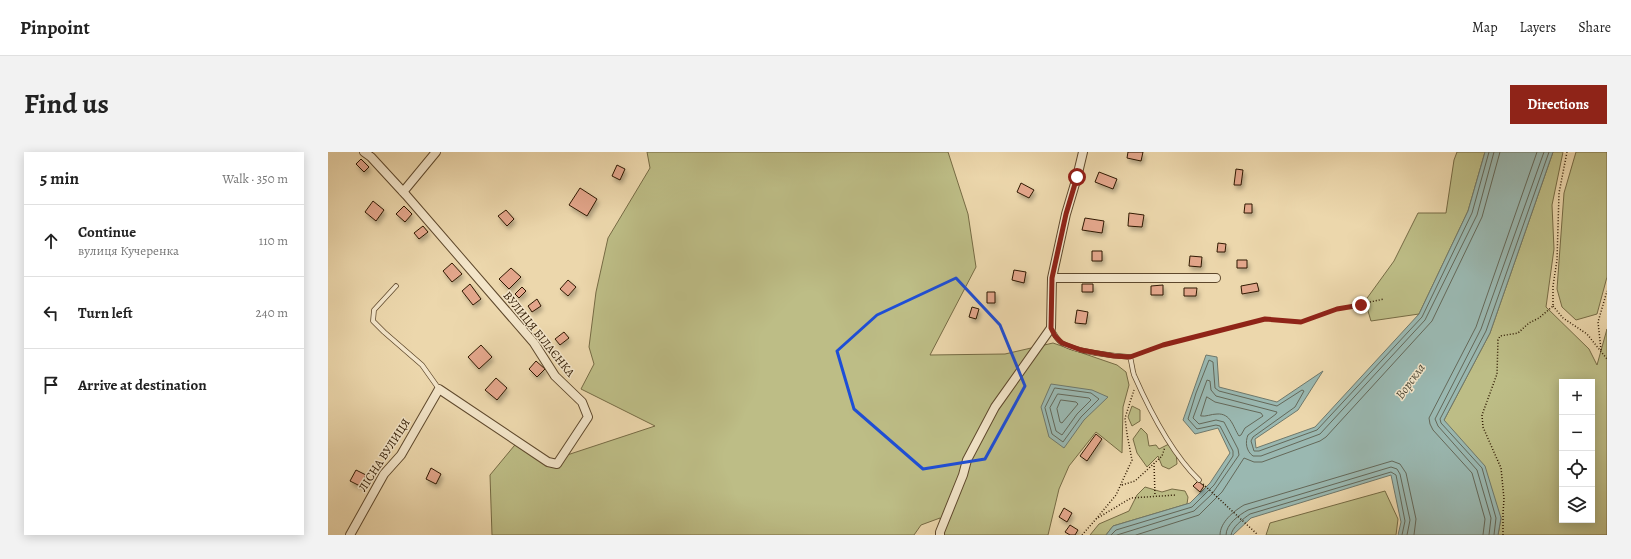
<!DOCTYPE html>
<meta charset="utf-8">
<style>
body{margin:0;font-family:Alegreya,serif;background:#f2f2f2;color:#222}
.controls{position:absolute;right:12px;bottom:12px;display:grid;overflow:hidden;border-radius:0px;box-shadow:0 2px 10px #0003}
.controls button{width:36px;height:36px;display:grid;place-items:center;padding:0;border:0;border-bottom:1px solid #e0e0e0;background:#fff;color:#222;font:20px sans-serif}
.stop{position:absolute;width:12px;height:12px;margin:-9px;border:3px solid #8f2418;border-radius:50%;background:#fff}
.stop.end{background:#8f2418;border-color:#fff;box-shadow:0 1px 4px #0008}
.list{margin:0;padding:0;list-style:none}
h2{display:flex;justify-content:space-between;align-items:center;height:52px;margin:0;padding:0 16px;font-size:17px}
h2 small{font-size:13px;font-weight:400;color:#767676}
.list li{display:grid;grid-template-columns:26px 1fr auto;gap:12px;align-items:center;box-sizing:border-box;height:72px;padding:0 16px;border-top:1px solid #e0e0e0}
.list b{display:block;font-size:15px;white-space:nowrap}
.list p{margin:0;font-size:13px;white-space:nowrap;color:#767676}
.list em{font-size:13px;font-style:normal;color:#767676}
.icon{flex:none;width:22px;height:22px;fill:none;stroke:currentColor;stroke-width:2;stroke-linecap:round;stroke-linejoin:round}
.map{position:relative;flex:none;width:1279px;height:383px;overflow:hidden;border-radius:0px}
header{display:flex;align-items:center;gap:24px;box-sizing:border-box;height:56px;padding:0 20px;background:#fff;border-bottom:1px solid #e0e0e0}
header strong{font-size:19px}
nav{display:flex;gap:22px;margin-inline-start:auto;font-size:14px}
.intro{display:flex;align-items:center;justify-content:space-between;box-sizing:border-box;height:96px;padding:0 24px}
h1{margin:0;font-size:28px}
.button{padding:10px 18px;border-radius:0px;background:#8f2418;color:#fff;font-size:14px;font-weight:700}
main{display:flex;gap:24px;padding:0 24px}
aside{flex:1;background:#fff;border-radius:0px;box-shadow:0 2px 10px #0003}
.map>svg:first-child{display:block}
.green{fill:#bdbd86;stroke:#766b44;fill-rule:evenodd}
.water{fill:#9ab8b1;stroke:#6f786b}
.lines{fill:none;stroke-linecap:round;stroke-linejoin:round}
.shore{stroke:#646859;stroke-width:1}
.building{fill:#e3a68b;stroke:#2f1901;filter:url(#shadow)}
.service-casing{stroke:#5e482c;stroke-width:5.5}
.minor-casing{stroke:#5e482c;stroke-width:10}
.path{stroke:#2f1901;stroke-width:1.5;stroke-dasharray:1 2;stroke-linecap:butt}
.service{stroke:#f3e5c9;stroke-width:4}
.minor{stroke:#f3e5c9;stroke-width:8}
.route{stroke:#8f2418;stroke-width:5}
.marked{fill:none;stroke:#1d4ed8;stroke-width:3;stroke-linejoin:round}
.labels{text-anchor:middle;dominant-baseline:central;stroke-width:3;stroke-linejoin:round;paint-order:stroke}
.street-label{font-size:12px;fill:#2f1901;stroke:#f3e5c9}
.water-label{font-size:13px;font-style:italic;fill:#4f4936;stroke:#f3e5c9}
</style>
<header>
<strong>Pinpoint</strong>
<nav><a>Map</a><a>Layers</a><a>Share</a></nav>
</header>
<div class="intro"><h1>Find us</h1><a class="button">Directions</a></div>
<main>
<aside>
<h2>5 min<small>Walk · 350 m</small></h2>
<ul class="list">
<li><svg class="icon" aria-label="ahead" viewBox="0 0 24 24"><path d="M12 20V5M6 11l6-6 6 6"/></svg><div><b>Continue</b><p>вулиця Кучеренка</p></div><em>110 m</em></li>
<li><svg class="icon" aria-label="left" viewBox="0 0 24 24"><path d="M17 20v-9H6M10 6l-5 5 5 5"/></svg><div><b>Turn left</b></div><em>240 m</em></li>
<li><svg class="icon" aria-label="arrive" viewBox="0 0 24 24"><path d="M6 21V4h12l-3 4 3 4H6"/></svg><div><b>Arrive at destination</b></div></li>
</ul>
</aside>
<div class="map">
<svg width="1279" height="383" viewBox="0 0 1279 383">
<defs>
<filter id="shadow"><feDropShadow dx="2" dy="3.5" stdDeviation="2" flood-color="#0004"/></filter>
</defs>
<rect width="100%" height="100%" fill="#ecd7ac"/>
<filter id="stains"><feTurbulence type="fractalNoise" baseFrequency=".005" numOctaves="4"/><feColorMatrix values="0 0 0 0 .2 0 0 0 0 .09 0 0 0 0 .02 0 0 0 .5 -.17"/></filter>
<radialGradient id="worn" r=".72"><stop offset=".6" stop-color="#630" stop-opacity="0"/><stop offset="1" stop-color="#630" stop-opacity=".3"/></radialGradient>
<path class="green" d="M319 0H620L640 62 648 115 602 203 677 202 725 191 789 213 798 220 801 233 795 255 794 301 768 280 741 314 731 337 720 383H615L612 366 593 373 586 383H164L162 323 191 288 224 308 327 274 253 237 266 212 261 195 268 140 280 86 322 16Z
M1129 0H1157L1140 59 1091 162 1043 169 1037 149 1066 109 1090 61H1118L1126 8Z
M1225 0H1235L1224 53 1226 97 1218 155 1261 197 1269 213 1279 177V383H1170L1173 366 1116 268 1162 181ZM1234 230H1264V368H1234Z
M1248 0H1279V125L1269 162 1248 168 1234 155 1229 137 1236 41Z
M804 254 812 258V269L804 274 800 265Z
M813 276 819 282 821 294 828 293 831 297 841 292 848 299 849 312 841 317 834 314 830 304 819 315 809 301 805 287Z
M817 335 834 340 844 337 857 339 860 345 859 352 785 374 778 383H762L771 372 801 359 809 343Z
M1057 339 1070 367 1068 383H938L942 371Z"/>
<path class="water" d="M1157 0H1225L1162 181 1116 268 1157 314 1173 366 1170 383H1070L1073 370 1063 323 923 366 905 383H778L785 374 862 351 882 331 902 301 890 276 867 282 855 268 878 203 889 205 891 235 949 250 995 219 970 258 927 287 928 296 987 275 1091 162 1140 59Z
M723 232 764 238 780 245 756 268 736 296 721 285 713 255Z"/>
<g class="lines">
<path class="shore" d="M727 236 763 241 771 247 753 265 735 290 724 282 717 256Z
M730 242 761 246 763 248 749 262 734 283 728 279 722 256Z
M879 245 887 250 933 261 935 264 917 276 913 283 911 284C905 275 903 261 889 262 883 262 878 265 873 264Z
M733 248 748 250 750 252 734 271 732 270 729 257Z
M783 383 788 378 864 355 886 333 905 304V299L892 274 888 273 869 277 860 267 868 241 881 208 885 210 887 236 891 239 949 254 974 238 976 239 967 255 925 285 923 289 926 299H931L989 278 1094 165 1144 61 1161 0
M789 383 866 359 884 342 911 303 910 297 896 270 888 268 871 272 865 266 879 228 882 229 883 238 888 244 949 260 948 262 920 283C917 290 918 299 925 304H933L992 282 1097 168 1149 63 1166 0
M808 383 871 363 894 340 916 306 926 310H934L992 289 998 285 1104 169 1154 65 1172 0
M892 383C892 370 906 359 916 353L1064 309 1072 312 1078 321 1088 367 1086 383
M898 383C898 372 911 363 920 358L1063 315 1069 317 1072 322 1082 368 1079 383
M903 383C904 375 915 367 922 362L1063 320 1068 323 1077 369 1074 383
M1155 383 1157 367 1144 321 1105 278 1102 272 1101 266 1148 175 1209 0
M1161 383 1163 366 1149 318 1110 274 1107 267 1153 177 1216 0
M1166 383 1168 366 1154 316 1113 271 1112 267 1158 179 1221 0"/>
</g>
<path class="building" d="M800 0H815L813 9 799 6Z
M33 7 41 15 36 20 28 12Z
M289 13 297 17 292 28 284 24Z
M908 17 915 18 913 33H906Z
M771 20 789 27 785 37 767 30Z
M693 31 706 38 701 46 689 40Z
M252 36 269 47 259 64 241 53Z
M45 49 56 58 48 69 37 60Z
M917 52H924V61H916Z
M76 54 84 62 77 70 68 62Z
M178 58 186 67 179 74 170 64Z
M801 61 816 63 814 75 800 74Z
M757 66 776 69 774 81 754 78Z
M95 74 100 80 91 87 86 81Z
M890 91 898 92 897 100H889Z
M764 99H774V109H764Z
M862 104 874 105 873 115 861 114Z
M909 108H919V116H909Z
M124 111 134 122 124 130 115 119Z
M183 116 193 125 181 137 171 127Z
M686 118 698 120 696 131 684 128Z
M240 128 248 135 240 144 232 137Z
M929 131 931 139 914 142 913 134Z
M142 132 153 147 145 153 134 139Z
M754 132H765V140H754Z
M835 133V143H823V134Z
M194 135 198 139 191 146 187 142Z
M856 136H869L868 144H856Z
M659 140H667V151H659Z
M209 147 213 154 204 160 200 154Z
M644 155 651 157 648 167 641 165Z
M749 158 760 160 758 172 747 171Z
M236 180 241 186 232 193 227 187Z
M153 193 164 205 151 217 140 205Z
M208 209 217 217 209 225 201 217Z
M168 226 179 236 169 248 157 238Z
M768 282 774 287 759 309 752 304Z
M103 316 113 322 108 332 98 327Z
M28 318 38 323 32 334 22 329Z
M870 329 876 334 872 340 865 334Z
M736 356 744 361 739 370 731 365Z
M742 373 750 378 747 383H742L737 380Z"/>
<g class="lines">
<defs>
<path id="service" d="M68 134 46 158 45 169 56 180 94 213 111 237
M723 176C726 182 729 188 734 191 748 200 786 204 802 205 804 211 804 217 806 223 821 257 844 302 871 328"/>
<path id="minor" d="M75 40 108 0
M724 126H888
M22 383 56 322 73 303 111 237 220 310 229 312 260 265 254 250 227 224 206 191 78 43 43 5 36 0
M612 383V380L635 323 639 308 667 255 723 176 724 126 738 62 749 25 755 0"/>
</defs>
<use href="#service" class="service-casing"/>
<use href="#minor" class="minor-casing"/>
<path class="path" d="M1225 154 1235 166 1259 182 1279 207
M1273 198 1270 170 1279 139
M807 203 835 193 937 167 973 170 1009 157 1056 147
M826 311 827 344
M875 332 930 383
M794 333 807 329 834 304 837 295
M768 367 788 343 804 308 799 282 797 266 806 238
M754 383 768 367 803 346 848 343
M1175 383V361L1176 347 1173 316 1155 275 1154 263 1169 222 1170 188 1172 184 1190 181 1201 171 1211 166 1225 154V134L1229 108 1231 41 1239 0"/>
<use href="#service" class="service"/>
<use href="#minor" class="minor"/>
</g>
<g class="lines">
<path class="route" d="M749 25 738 62 724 126 723 176 727 184 734 191 753 198 786 204 802 205 835 193 937 167 973 170 1009 157 1033 153"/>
</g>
<path class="marked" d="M628 126 672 173 697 234 657 307 595 317 526 257 509 199 549 163Z"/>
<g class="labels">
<g class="street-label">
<text transform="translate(211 182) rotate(51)">ВУЛИЦЯ БІЛАЄНКА</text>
<text transform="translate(56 303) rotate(-57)">ЛІСНА ВУЛИЦЯ</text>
</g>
<g class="water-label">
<text transform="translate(1082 229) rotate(-54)">Ворскла</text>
</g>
</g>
<rect width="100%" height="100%" filter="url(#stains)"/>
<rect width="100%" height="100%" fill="url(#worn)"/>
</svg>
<div class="controls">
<button>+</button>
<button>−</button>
<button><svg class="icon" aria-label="locate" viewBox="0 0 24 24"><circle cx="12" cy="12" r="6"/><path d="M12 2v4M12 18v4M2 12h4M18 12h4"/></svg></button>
<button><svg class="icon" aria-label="layers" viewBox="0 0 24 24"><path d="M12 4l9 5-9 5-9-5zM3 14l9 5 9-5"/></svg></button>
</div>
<div class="stop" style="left:749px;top:25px"></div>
<div class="stop end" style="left:1033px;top:153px"></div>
</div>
</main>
